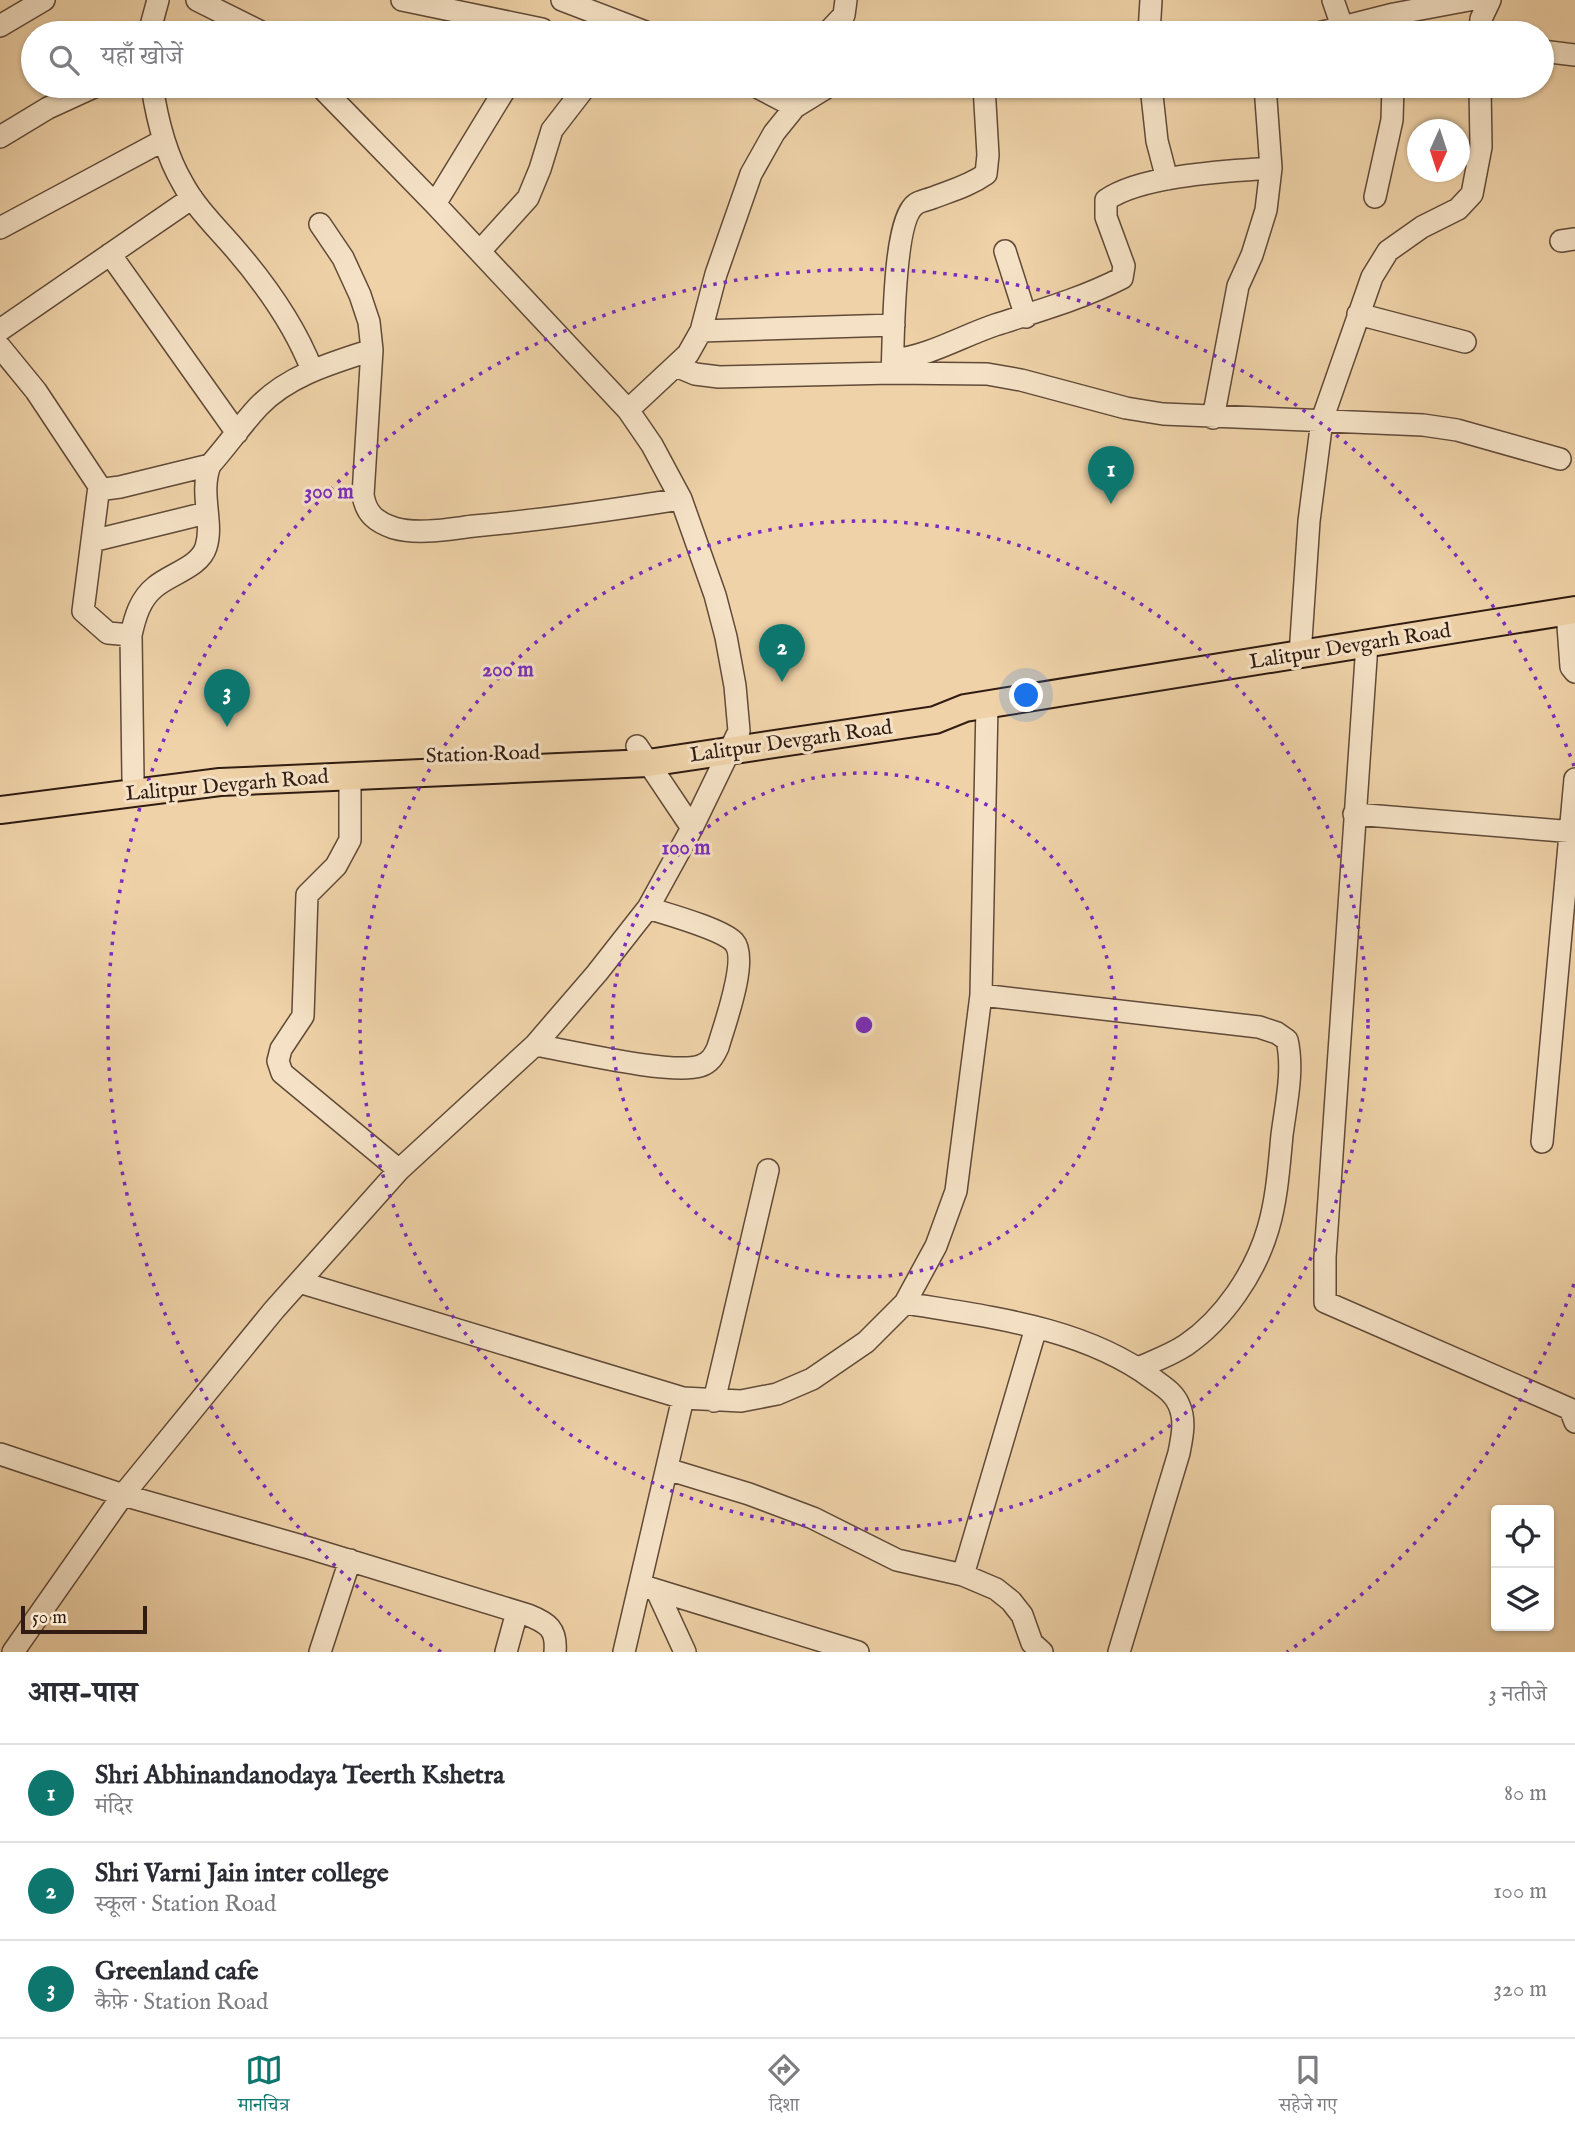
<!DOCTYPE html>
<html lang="hi">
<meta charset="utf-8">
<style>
body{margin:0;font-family:"IM FELL English","Noto Serif Devanagari",serif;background:#f7f7f7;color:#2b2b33}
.controls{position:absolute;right:21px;bottom:21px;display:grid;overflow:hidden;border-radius:7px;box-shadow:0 2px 5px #0004}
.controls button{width:63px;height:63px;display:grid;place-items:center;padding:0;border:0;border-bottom:2px solid #e1e1e2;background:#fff;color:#2b2b33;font:35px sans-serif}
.compass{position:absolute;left:1407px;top:119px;width:63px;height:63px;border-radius:50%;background:#fff;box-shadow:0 2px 5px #0004;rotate:183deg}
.scale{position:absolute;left:21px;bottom:18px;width:126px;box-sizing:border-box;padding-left:7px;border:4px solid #301c12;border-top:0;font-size:19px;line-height:24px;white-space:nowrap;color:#301c12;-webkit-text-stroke:5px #f5e2c6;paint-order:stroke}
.you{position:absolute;left:1027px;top:696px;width:24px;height:24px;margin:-18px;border:5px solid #fff;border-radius:50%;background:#1a73e8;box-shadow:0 0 0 10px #1a73e833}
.badge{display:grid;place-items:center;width:46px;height:46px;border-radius:50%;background:#0f766e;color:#fff;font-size:23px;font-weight:700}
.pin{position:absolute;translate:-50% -58px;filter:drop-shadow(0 2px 4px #0008)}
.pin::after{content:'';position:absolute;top:37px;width:24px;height:21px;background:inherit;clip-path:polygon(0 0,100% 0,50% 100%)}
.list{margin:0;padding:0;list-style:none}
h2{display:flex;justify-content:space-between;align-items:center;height:91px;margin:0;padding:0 28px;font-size:30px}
h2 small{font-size:23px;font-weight:400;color:#7c7c81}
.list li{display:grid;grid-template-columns:46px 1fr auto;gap:21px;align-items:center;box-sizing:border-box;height:98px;padding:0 28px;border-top:2px solid #e1e1e2}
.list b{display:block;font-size:26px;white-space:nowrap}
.list p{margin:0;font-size:23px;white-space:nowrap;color:#7c7c81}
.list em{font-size:23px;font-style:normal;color:#7c7c81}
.icon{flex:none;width:38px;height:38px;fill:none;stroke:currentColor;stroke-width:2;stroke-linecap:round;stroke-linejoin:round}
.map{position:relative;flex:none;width:1575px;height:1652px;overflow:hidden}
.search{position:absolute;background:#fff;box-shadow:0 2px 5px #0004;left:21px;right:21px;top:21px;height:77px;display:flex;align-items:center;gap:18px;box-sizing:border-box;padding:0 24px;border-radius:38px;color:#7c7c81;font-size:26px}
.sheet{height:385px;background:#fff}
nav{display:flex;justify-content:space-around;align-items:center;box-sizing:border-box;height:98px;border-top:2px solid #e1e1e2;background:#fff;font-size:19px;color:#7c7c81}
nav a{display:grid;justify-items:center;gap:4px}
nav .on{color:#0f766e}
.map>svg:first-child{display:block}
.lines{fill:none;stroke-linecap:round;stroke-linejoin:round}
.minor-casing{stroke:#604a38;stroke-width:24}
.major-casing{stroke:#301c12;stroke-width:30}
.minor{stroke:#f5e2c6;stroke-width:21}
.major{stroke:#efd2a8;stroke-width:26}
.ring{fill:none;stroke:#7b2cbf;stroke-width:3.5;stroke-dasharray:3.5 7}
.labels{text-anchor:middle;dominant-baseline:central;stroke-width:6;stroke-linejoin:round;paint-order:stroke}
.street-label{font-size:21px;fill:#301c12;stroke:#f5e2c6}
.centre{fill:#7b2cbf;stroke:#f5e2c6;stroke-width:3.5}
.ring-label{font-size:21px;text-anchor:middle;font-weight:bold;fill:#7b2cbf;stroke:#f5e2c6;stroke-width:6;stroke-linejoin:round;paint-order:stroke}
</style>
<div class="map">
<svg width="1575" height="1652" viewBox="0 0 1575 1652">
<rect width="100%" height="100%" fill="#efd2a8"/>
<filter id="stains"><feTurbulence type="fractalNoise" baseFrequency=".00286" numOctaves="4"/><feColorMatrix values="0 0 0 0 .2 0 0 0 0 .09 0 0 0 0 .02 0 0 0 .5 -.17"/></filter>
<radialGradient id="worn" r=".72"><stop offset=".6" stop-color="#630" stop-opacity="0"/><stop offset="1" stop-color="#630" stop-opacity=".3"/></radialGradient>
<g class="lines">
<defs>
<path id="minor" d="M197 0 263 33
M402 0 542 29
M562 0 648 33
M1333 0 1343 29
M0 26 44 0
M149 33 158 0
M827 33 844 15 846 0
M1149 33 1151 0
M1319 33 1394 14 1469 0
M1480 33 1481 19 1490 0
M1542 51 1575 55
M152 86C157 119 165 153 182 182 195 207 217 228 235 249 266 285 295 326 312 370
M755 86 795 107
M1151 86 1157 141 1167 179
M0 137 48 108 96 86
M1375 197 1392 120 1393 86
M435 204 507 86
M320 224 343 258 360 295 369 322 372 350 363 495C366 514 376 522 394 528 418 535 449 529 474 526 544 520 612 510 681 499
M0 228 164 140
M1561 241 1575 239
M480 251 528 198 540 169 552 130 586 86
M1005 251 1026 317
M110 254 237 433
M1358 314 1465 342
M0 330 192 198
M701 331 894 325
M0 347 36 391 99 486 105 489 120 487 210 465
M893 360C929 356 960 337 995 325 1038 311 1081 299 1122 278L1124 266 1106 217V200C1141 175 1228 171 1271 168
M676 366 695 374 719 377 892 373 987 374 1021 380 1126 408 1163 414 1423 425 1457 430 1560 459
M892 373C894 342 892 220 916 204 920 201 927 200 932 198 950 191 969 186 986 174L988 155 984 86
M628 410 688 354 701 331 716 274 751 174 774 133 795 107 829 86
M1213 418 1238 286 1252 255 1266 210 1271 168 1265 86
M99 486 83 611 108 633 131 635
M92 541 206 513
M1567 612 1571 667 1575 672
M1367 644 1325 1257V1302L1570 1409 1575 1422
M1300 655 1309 521 1322 420 1372 277 1388 251 1422 227 1458 209 1472 194 1481 147 1480 86
M637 746 692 828
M350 776V840L336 866 307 895 303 1016 281 1049 278 1061 282 1073 399 1170
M133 779 131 635C135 617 140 599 155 587 170 574 200 567 206 547 214 522 199 494 210 465 227 446 242 424 259 406 289 375 332 363 372 350
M1354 814 1575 832
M981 995 1259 1027 1277 1033 1287 1040C1294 1070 1286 1104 1282 1135 1279 1166 1277 1199 1268 1229 1255 1273 1224 1319 1186 1345 1171 1355 1154 1361 1138 1368
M535 1045C570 1051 671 1075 700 1066 710 1063 714 1056 718 1047 724 1026 749 959 734 942 722 929 667 914 648 908
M1542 1142 1575 779
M299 1282 683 1398 741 1401 777 1394 812 1379 866 1342 905 1303 936 1246 956 1191 981 995 987 705
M905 1303C989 1317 1083 1327 1153 1379 1164 1387 1174 1393 1179 1405 1186 1421 1182 1437 1179 1453L1119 1652
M714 1401 768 1170
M0 1454 123 1495 309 1548 528 1615C548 1623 557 1629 555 1652
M667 1469 749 1494 813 1518 897 1560 963 1575 996 1589 1011 1601 1022 1615 1032 1643 1042 1652
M963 1575 1036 1328
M640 1585 858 1652
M657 1591 685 1652
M13 1652 123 1495 274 1310 399 1170 535 1045 597 973 648 908 692 828 739 731 735 686 726 637 715 595 681 499 652 445 628 410 435 204 320 86
M320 1652 350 1560
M506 1652 517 1612
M624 1652 683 1398"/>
<path id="major" d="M0 810 220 782 648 763 935 720 965 708 1575 610"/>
</defs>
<use href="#minor" class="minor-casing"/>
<use href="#major" class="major-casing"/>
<use href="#minor" class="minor"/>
<use href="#major" class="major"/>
</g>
<g class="ring">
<circle cx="864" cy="1025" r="252"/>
<circle cx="864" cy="1025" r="504"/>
<path d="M1574 1284A756 756 0 0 1 1287 1652M441 1652A756 756 0 1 1 1574 766"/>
</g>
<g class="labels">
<g class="street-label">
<text transform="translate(1350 647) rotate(-9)">Lalitpur Devgarh Road</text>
<text transform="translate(791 742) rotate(-8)">Lalitpur Devgarh Road</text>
<text transform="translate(483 755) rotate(-2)">Station Road</text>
<text transform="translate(227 786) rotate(-5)">Lalitpur Devgarh Road</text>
</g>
</g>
<circle cx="864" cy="1025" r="10" class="centre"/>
<g class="ring-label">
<text x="329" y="498">300 m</text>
<text x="508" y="676">200 m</text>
<text x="686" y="854">100 m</text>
</g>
<rect width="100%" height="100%" filter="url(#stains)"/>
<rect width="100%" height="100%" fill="url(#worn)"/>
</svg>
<div class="controls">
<button><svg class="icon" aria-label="locate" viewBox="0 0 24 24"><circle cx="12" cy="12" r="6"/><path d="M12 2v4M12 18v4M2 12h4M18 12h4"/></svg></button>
<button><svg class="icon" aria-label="layers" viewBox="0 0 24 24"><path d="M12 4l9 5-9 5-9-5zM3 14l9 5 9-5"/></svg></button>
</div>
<svg class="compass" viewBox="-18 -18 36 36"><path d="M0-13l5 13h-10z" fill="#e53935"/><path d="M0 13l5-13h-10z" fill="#7c7c81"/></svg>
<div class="scale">50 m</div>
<div class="you"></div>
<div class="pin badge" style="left:1111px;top:504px">1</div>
<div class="pin badge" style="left:782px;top:682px">2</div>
<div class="pin badge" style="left:227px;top:727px">3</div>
<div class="search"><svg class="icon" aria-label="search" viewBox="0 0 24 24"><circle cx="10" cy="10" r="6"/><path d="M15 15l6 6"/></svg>यहाँ खोजें</div>
</div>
<section class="sheet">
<h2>आस-पास<small>3 नतीजे</small></h2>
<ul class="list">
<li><span class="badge">1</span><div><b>Shri Abhinandanodaya Teerth Kshetra</b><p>मंदिर</p></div><em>80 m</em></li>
<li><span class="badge">2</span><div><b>Shri Varni Jain inter college</b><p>स्कूल · Station Road</p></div><em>100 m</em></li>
<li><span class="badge">3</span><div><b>Greenland cafe</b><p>कैफ़े · Station Road</p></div><em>320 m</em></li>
</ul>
</section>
<nav>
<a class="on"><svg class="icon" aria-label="map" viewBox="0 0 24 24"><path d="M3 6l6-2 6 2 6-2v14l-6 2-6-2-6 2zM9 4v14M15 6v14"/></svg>मानचित्र</a>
<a><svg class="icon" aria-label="directions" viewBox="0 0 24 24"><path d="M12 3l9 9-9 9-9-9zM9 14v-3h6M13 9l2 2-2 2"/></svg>दिशा</a>
<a><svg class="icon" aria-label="saved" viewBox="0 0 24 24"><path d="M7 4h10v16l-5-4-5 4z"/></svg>सहेजे गए</a>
</nav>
